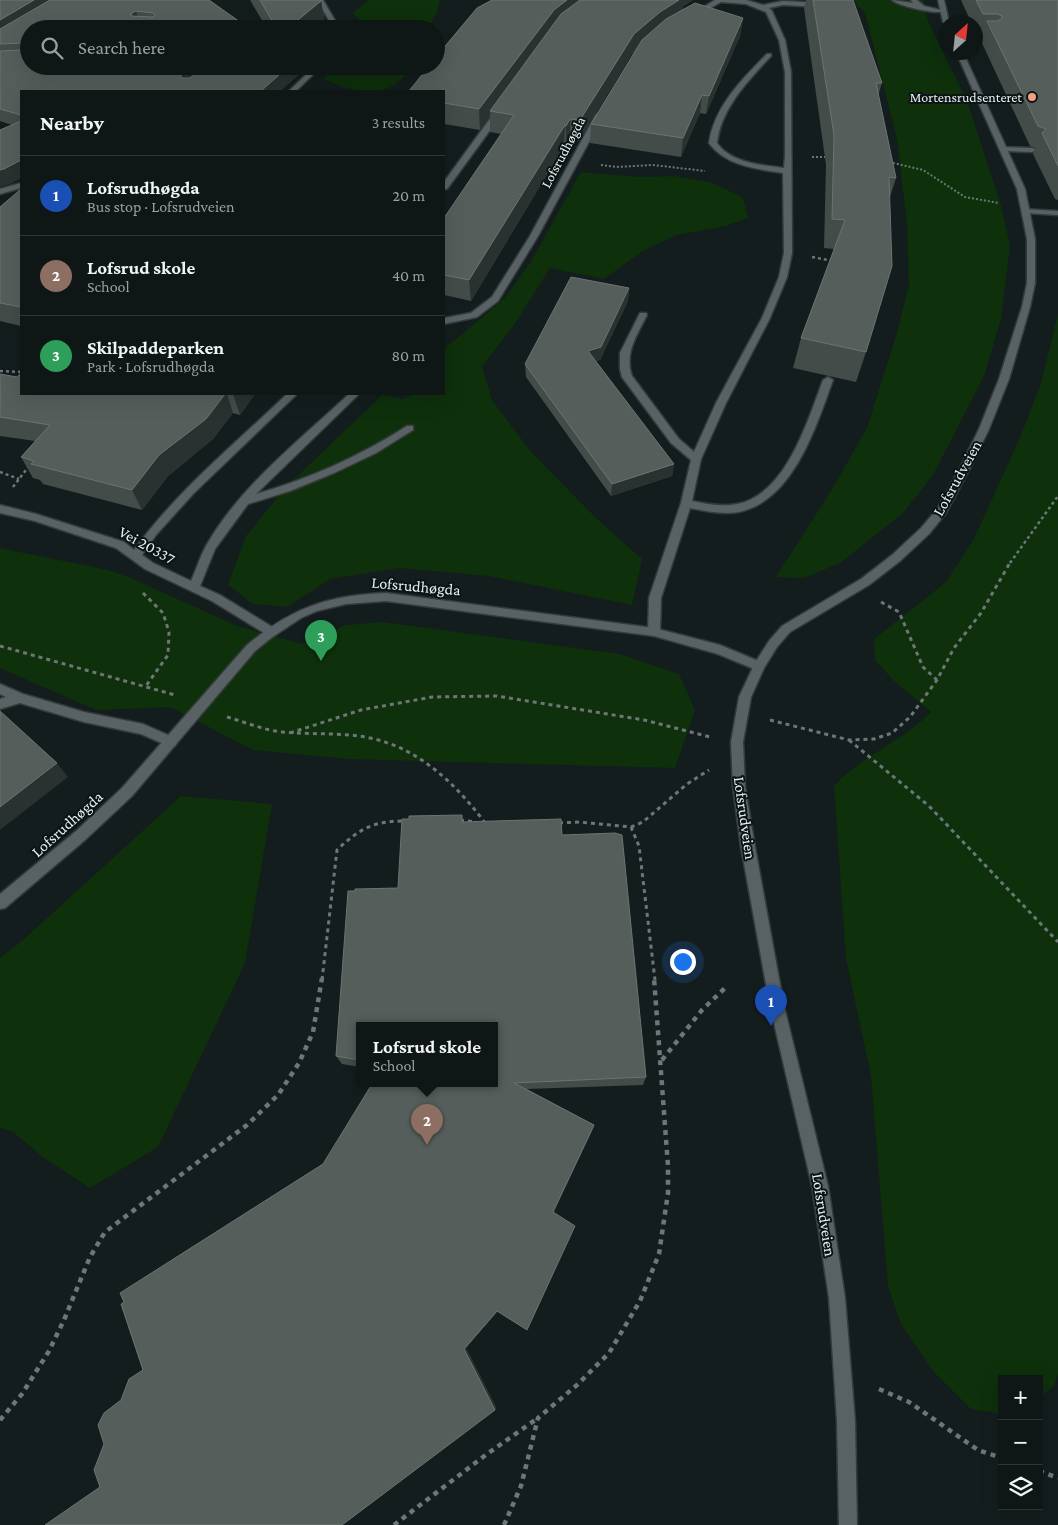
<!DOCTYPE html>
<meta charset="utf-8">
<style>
body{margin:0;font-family:"Crimson Pro",serif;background:#181f1f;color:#f1f3f6}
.controls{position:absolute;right:15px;bottom:15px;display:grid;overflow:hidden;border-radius:0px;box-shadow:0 5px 20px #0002}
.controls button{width:45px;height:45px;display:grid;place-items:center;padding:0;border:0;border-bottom:1px solid #2f3535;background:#0f1616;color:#f1f3f6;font:25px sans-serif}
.compass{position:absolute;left:938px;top:15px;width:45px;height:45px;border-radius:50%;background:#0f1616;box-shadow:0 5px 20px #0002;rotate:27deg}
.you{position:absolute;left:682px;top:961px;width:18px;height:18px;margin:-12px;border:4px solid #fff;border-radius:50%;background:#1a73e8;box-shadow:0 0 0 8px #1a73e833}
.badge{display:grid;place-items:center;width:32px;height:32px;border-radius:50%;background:#f2a080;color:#fff;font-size:16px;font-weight:700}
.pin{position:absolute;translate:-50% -41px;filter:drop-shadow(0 1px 2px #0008)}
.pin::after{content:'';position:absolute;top:26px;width:18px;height:15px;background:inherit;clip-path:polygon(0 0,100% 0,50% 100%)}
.popup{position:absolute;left:356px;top:1022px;width:142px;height:65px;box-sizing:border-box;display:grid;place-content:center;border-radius:0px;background:#0f1616;filter:drop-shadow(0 1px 4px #0005);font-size:16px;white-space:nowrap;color:#9b9fa1}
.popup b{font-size:19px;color:#f1f3f6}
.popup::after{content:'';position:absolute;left:50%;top:100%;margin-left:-10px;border:10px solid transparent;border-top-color:#0f1616}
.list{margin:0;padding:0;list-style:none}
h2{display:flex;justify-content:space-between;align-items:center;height:65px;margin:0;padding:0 20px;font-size:21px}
h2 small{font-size:16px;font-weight:400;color:#9b9fa1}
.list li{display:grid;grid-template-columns:32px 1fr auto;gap:15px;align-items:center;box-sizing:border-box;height:80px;padding:0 20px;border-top:1px solid #2f3535}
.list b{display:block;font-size:19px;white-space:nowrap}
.list p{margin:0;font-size:16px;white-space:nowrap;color:#9b9fa1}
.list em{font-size:16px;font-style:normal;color:#9b9fa1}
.icon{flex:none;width:28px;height:28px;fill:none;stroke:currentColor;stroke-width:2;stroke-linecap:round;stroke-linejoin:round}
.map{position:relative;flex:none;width:1058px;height:1525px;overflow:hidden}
.search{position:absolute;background:#0f1616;box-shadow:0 5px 20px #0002;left:20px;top:20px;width:425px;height:55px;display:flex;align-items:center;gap:12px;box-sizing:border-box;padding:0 18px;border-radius:28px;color:#9b9fa1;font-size:19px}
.panel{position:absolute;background:#0f1616;box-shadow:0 5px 20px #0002;left:20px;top:90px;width:425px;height:305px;border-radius:0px}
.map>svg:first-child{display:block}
.green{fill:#0e300b}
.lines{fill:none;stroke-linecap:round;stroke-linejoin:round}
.lane-casing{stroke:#353a3b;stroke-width:3}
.street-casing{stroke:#353a3b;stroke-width:3}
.secondary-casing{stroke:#353a3b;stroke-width:3}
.path-far3{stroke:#6e7677;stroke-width:2;stroke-dasharray:2 2;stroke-linecap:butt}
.path-far2{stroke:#6e7677;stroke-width:2.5;stroke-dasharray:3 3;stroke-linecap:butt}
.path-far1{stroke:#6e7677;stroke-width:3;stroke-dasharray:4 4;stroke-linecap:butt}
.path{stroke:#6e7677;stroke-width:4.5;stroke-dasharray:5 5;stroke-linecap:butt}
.lane{fill:#586264;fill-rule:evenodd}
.street{fill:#586264;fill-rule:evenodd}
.secondary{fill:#586264;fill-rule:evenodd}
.wall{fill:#434c49}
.shaded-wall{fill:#293231}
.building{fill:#555e5b;stroke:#6c7472;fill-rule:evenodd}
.poi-dot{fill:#f2a080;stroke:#0b1415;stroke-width:2}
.labels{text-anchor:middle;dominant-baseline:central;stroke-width:4;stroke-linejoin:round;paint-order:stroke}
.far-poi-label{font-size:14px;fill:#e8eeef;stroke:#0b1415;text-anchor:end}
.far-street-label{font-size:14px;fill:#e8eeef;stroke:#0b1415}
.street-label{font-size:16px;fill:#e8eeef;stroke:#0b1415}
</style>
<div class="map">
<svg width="1058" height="1525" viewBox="0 0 1058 1525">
<rect width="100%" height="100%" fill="#141d1e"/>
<path class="green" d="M369 0H440L437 13 427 29H358L361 21 352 13Z
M853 0H924L927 19 967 101 1000 202 1010 245 1001 319 984 376 933 475 903 513 840 563 804 578 776 577 834 486 867 428 896 336 909 285 907 224 897 139 865 13Z
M338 66H415C407 73 398 84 388 88 367 97 343 87 323 79Z
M581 172 640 177 675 176 713 183 743 198 748 218 726 226 676 235 641 252 604 279 550 268 514 325 482 366 492 400 531 452 597 519 642 559 632 605 489 576 399 568 330 579 287 607 253 604 228 585 246 536 285 488 382 395 403 399 414 394H444V349L504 299 530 263Z
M1058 314V1374L1054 1386 1039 1398V1379H1002V1414L971 1409 934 1372 901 1324 888 1286 871 1076 846 958 834 786C861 756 902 742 931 712L893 680 875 660 874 639 946 582 973 541 1021 435 1041 383Z
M0 548 108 570 131 578 237 626 302 644 346 625 383 622 620 654 679 674 695 710 675 768 349 759 253 750 170 707 96 710 0 668Z
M181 796 272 804 245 963 158 1147 90 1188 44 1158 12 1131 0 1128V958L22 941Z"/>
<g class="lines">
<defs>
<path id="lane" d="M317 0H323L340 29H334Z
M715 0H746L763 5 783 1 820 3 823 5 820 7 783 5 769 8 772 11 785 40 791 72 792 253 787 277 770 318 726 403 701 459 692 501C706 504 723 507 737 504 786 495 808 420 823 380L828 377 833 380C816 426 794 500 739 512 723 515 706 511 690 508L661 598 660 632 654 636 648 632 649 598 681 503 691 460 671 443 622 377 620 369V353L640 313H646L647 315C637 335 624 353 632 376L679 439 694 452 716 403 762 318 779 277 784 253 783 173C757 169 726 166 709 143 714 107 742 79 767 54H771V56C748 81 721 108 717 143 731 163 761 165 784 168L785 156V72L779 40 766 12 746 4 721 2 696 16 691 15Z
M892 0 913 3 911 0H917L924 6 945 11C938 15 898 6 892 0Z
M976 35H991L994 37 991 39H976Z
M315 66H322L296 91H289Z
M497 109 504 111 447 189H444V182Z
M596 114 603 116 538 236 498 301 477 317 444 324V318L471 313 492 297 530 236Z
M1001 147 1032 148 1036 150 1032 152 1004 151 1000 149Z
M21 183V188L0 194V189Z
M287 394H297L194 493 156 535 142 555 153 563 191 581C196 570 200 557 206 546 240 486 299 441 349 394H359L256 494C309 479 360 456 407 426H413V430L376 453 334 473 290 491 248 504 215 549 200 586 220 595 274 628 276 631 274 634H266L212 601 145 569 116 548 35 521 0 513V505L36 514 124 542 134 550C178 490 234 445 287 394Z
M0 684 23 694 84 712 143 724 175 738 177 742 175 746 171 747 141 734 84 722 20 703 0 709V699L6 697 0 694Z"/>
<path id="street" d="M1023 209 1058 211V215L1026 213 1022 211Z
M386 593 654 628 720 645 763 663 765 666 763 669 759 671 718 654 654 636 386 601 346 604 317 611 301 618 271 638 255 651 132 796 85 840 5 908 0 909V894L75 832 122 788 247 645C292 608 328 595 386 593Z"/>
<path id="secondary" d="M938 0H944L949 22 946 24 943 22Z
M956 52H963L1025 189 1035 239V283L1030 307 1009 379 989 429 971 466 946 513 929 534 900 561 869 585 790 632 777 647 764 668 751 697 743 742 745 787 755 847 784 1006 828 1186 845 1298 855 1421 857 1525H839L837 1421 829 1298 812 1186 770 1006 741 847 733 787 731 742 739 697 755 663 769 641 782 626 861 579 892 555 921 528 938 508 961 466 979 429 999 379 1022 307 1027 283V239L1017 189Z"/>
</defs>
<use href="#lane" class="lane-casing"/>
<use href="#street" class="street-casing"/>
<use href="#secondary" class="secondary-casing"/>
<path class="path-far3" d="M812 157H828
M889 162 923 170 965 197 999 203
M601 165 616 167 653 165 705 171"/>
<path class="path-far2" d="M812 257 833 261
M0 371 21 372
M0 472 19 479
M13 487 29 466
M1010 563 1058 496"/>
<path class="path-far1" d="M143 593 163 613 169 632 168 655 146 686
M881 602 899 612 923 667 937 680
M0 646 175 695
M227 717C245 722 263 730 282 732 312 735 342 732 370 738 419 748 457 785 485 823
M770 720 849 740 874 739 892 733 910 717 937 680 954 648 981 613 1011 561
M290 733 361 710 432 697 497 696 644 720 710 737
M849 740 929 806 1058 942
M460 820 476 822
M559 823 579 822 631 827 643 822 687 784 709 770
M631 827 639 846 655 980
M322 980 337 850C359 829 373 821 404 821"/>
<path class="path" d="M662 1060 702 1010 725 988
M879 1389 909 1402 978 1450 1002 1458
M0 1420 22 1394 49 1351 64 1320 90 1257 105 1232 247 1125 278 1095 299 1063 313 1032 322 978
M1039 1471 1058 1478
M394 1525 487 1454 538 1418
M504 1525 521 1486 538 1418 577 1385 609 1353 640 1301 659 1254 668 1193V1166L654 978"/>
<use href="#lane" class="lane"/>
<use href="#street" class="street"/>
<use href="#secondary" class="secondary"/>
</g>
<path class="wall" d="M0 0H209L250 29H29L298 75 280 91H21V178L10 184 12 125 0 121Z
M250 0H321L326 29H267Z
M492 0H693L683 6V9L743 18 740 36 706 114 700 113 681 157 590 143 591 124 635 52 632 54 579 141 570 140 566 146H564L471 301 444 295V218L501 134 490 132V116L480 130 444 124V91Z
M806 0H853L882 83 878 96 896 178 890 197 866 352 856 382 793 368 801 338 834 249 824 248 826 165 804 8Z
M961 0H1058V200L1055 199 1033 154 1035 148 1030 146 981 41 983 33H977L976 31V22H971Z
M21 189V326L0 321V207Z
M629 288 628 301 600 360 595 361 674 464 672 476 611 496 526 377 525 364Z
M0 374 21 394H255L240 415 233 413 213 439 168 476 142 510 43 484 40 480 33 478 21 457 35 441 0 436Z
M462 815 463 822 562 835 646 1077 643 1085 527 1089 594 1125 592 1131 553 1213 498 1311 466 1348 496 1407 495 1410 100 1487 104 1444 121 1400 143 1370 494 1084 360 1026V1067L342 1064 336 1056 355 891 398 888Z"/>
<path class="shaded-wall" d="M34 0H55L0 38V20Z
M567 0H593L490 111V116L480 130 479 109 554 10Z
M673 0H693L683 6 682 17 658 32 632 54 579 141 580 120 634 34Z
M321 1 326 29H287Z
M136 11 140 25 131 16 132 13Z
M743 18 740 36 706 114 709 96Z
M191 66H211L185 90 181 78V75Z
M289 66H296L298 75 280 91H261Z
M702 95 700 113 681 157 683 138Z
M570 119V140L566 146V126Z
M565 125 564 146 471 301 469 280Z
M21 160V178L10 184 0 187V170Z
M629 288 628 301 600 360 587 364 588 351Z
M225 394H227L233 413 213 439 168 476 142 510 132 490 159 455Z
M233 394H255L240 415Z
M674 464 672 476 611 496 612 484Z
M57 763 68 777 0 830V807Z
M594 1125 592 1131 552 1216 553 1212Z
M497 1311H498L466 1348 496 1407 495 1410 464 1349Z"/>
<path class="building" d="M0 0H34L0 20Z
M50 0H209L250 29H29V66H191L181 75V78H190L204 66H289L261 91H21V115L0 109V51L23 50 25 45 23 43 0 44V29ZM136 11 153 13 155 15 153 17 131 16 132 13Z
M260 0H321V1L287 29H277Z
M492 0H567L554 10 479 109 444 103V91H409L429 66H436V57L477 8Z
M580 0H679L660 12 634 34 580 120 570 119 566 126 565 125 469 280 444 275V218L514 115 490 111 561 14Z
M813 0H853L882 83H876L896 178 889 177 892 266 866 352 801 338 845 220 832 219 834 135Z
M976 0H1058V166L1042 133 1046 129 1038 126 987 21H998L1003 17 998 14H983Z
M695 3 743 18 709 96 702 95 683 138 591 124 642 40 666 19Z
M21 121V160L4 169 0 170V130Z
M21 189V307L0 303V207Z
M571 277 629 288 601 347 588 351 674 464 612 484 525 364Z
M21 373V394H225L206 419 159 455 132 490 31 464 34 461 21 457 50 425 0 417V374L17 377Z
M0 711 57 763 0 807Z
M462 815V822L561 819 562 835 615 833 622 835 646 1077 514 1083 594 1125 553 1212 575 1226 527 1330 497 1311 464 1349 495 1410 342 1525H45L100 1487 94 1470 104 1444 98 1425 104 1413 121 1400 129 1379 143 1370 121 1304 124 1302 120 1293 323 1164 372 1084H494V1026H360V1060L336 1056 348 891H355V889L398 888 402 819H409V816Z"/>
<circle class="poi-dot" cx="1032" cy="97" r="5"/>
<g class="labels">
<g class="far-poi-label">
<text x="1022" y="97">Mortensrudsenteret</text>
</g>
<g class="far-street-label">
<text transform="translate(563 152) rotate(-62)">Lofsrudhøgda</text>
</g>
<g class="street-label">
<text transform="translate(957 478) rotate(-61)">Lofsrudveien</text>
<text transform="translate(147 545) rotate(29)">Vei 20337</text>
<text transform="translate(416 586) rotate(5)">Lofsrudhøgda</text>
<text transform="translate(745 818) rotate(82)">Lofsrudveien</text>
<text transform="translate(67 824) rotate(-42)">Lofsrudhøgda</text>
<text transform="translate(824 1215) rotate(81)">Lofsrudveien</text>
</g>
</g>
</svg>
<div class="controls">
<button>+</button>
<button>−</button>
<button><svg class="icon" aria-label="layers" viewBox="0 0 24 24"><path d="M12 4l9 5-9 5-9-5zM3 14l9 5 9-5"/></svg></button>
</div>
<svg class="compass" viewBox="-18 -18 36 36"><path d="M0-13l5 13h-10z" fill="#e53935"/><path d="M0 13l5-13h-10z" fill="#9b9fa1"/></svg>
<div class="you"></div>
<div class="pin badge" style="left:771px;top:1026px;background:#1a4fb4">1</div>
<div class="pin badge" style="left:427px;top:1145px;background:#8d6e63">2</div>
<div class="popup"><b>Lofsrud skole</b>School</div>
<div class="pin badge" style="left:321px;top:661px;background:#2e9e5b">3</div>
<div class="search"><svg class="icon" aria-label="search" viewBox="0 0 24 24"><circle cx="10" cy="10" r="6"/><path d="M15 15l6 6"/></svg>Search here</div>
<section class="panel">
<h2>Nearby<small>3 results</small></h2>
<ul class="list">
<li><span class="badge" style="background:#1a4fb4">1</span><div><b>Lofsrudhøgda</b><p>Bus stop · Lofsrudveien</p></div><em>20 m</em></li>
<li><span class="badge" style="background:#8d6e63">2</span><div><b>Lofsrud skole</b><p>School</p></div><em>40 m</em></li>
<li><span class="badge" style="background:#2e9e5b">3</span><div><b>Skilpaddeparken</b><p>Park · Lofsrudhøgda</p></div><em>80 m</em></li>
</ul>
</section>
</div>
